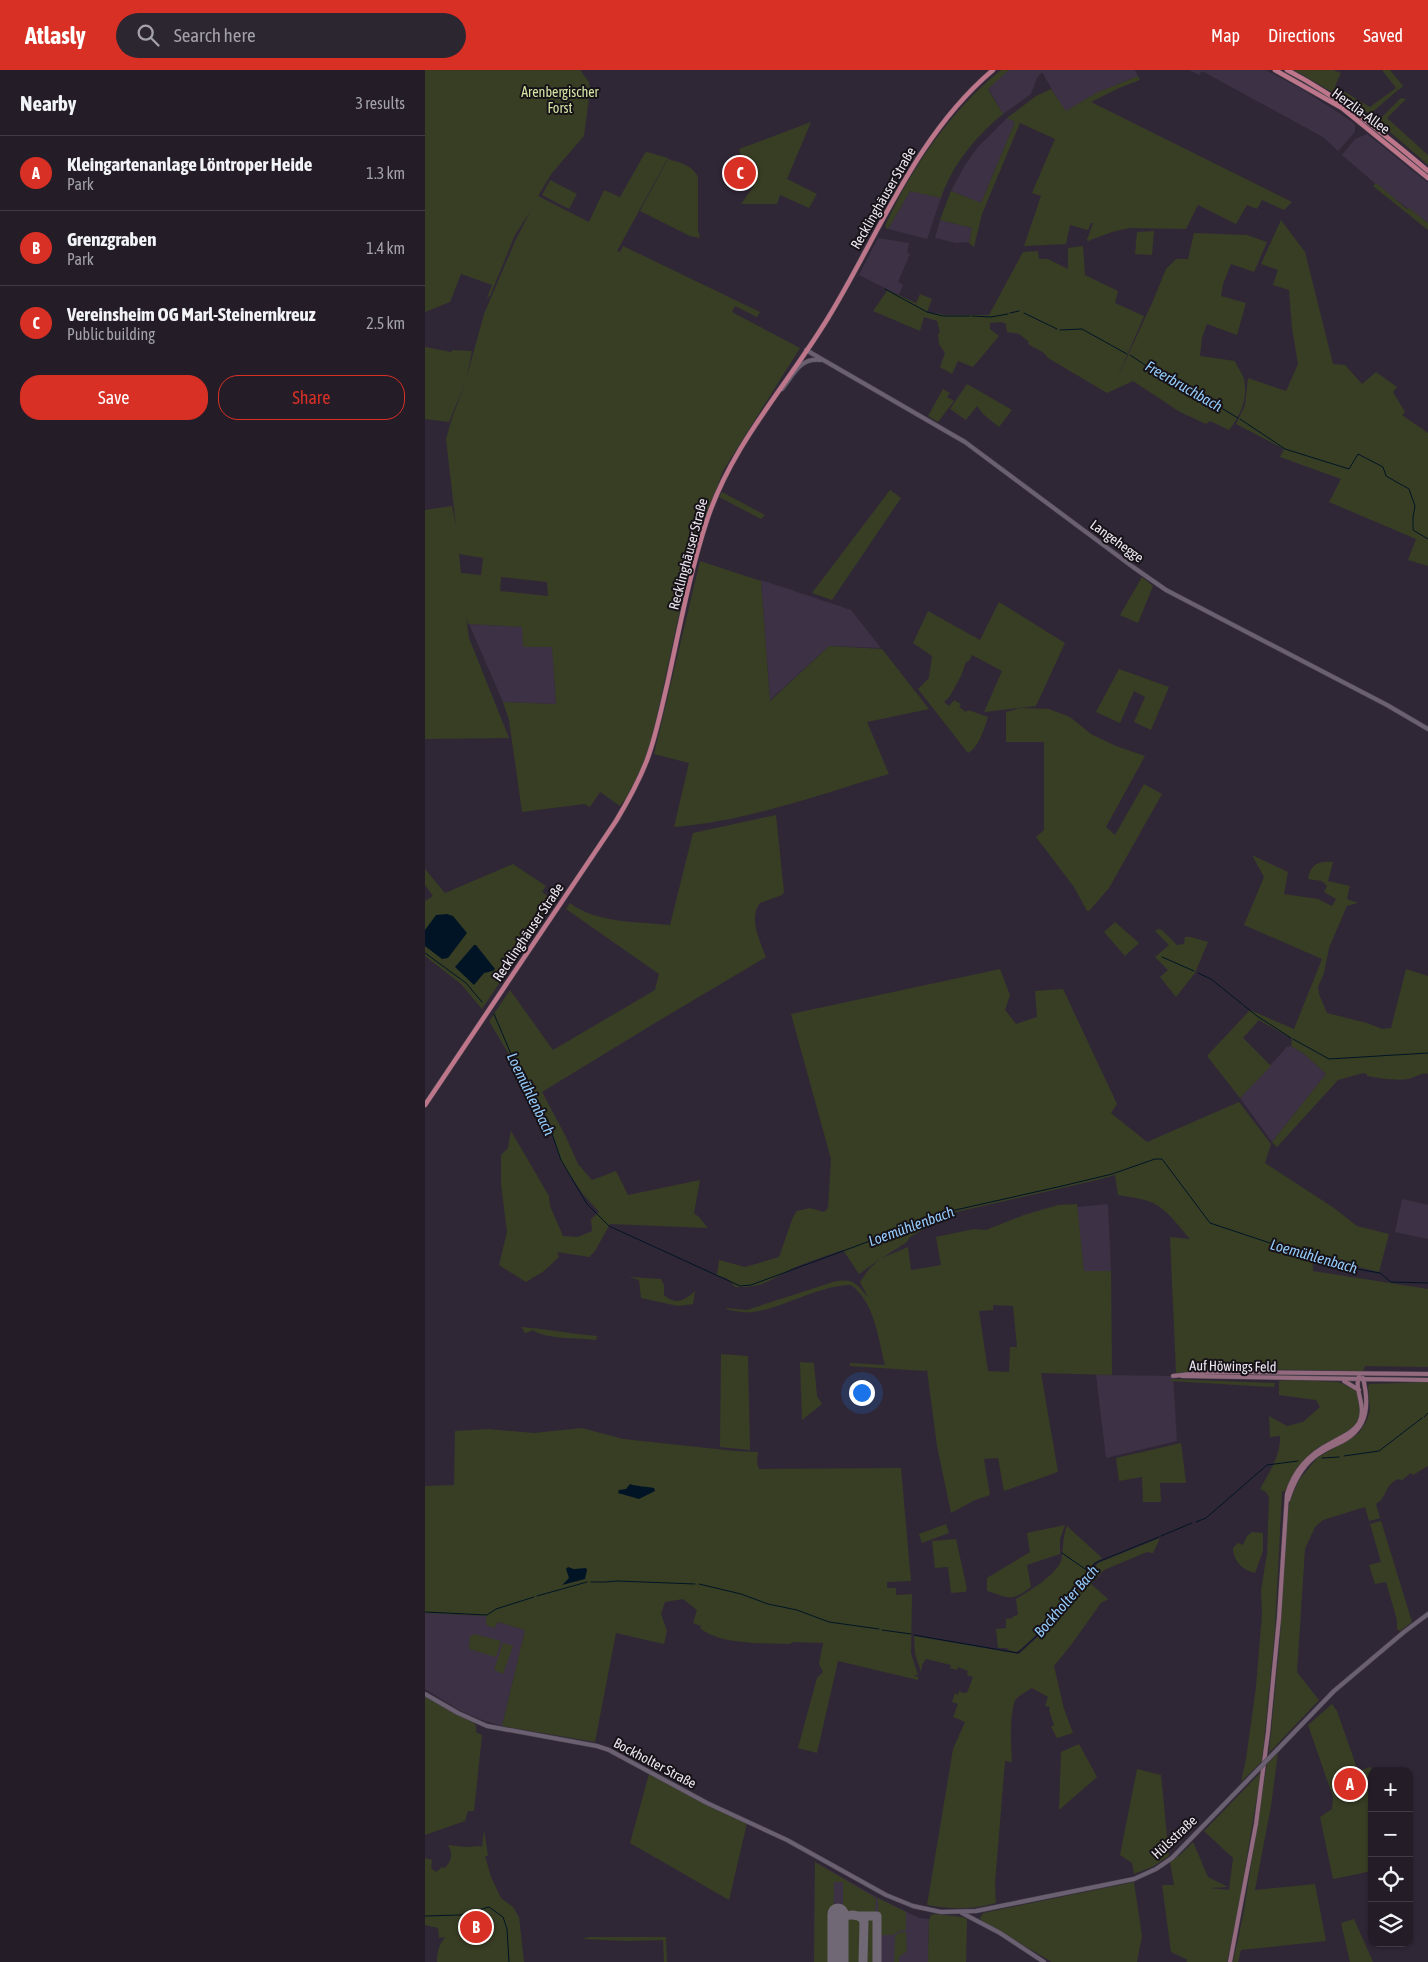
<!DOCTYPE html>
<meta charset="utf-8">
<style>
body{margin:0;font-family:"Asap Condensed",sans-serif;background:#2c2630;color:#f1f3f6}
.controls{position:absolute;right:15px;bottom:15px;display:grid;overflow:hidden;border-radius:10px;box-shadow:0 1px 4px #0004}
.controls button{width:45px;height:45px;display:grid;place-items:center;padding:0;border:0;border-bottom:1px solid #413b45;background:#241d28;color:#f1f3f6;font:25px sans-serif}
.you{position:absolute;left:436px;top:1322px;width:18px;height:18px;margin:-12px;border:4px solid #fff;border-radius:50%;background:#1a73e8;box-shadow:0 0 0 8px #1a73e833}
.badge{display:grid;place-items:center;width:32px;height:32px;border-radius:50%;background:#d93025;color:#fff;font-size:16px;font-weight:700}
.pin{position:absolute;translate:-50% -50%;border:2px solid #fff;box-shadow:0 1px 5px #0006}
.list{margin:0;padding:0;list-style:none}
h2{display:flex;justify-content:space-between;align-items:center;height:65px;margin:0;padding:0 20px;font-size:21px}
h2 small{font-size:16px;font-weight:400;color:#a3a2a8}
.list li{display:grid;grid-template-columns:32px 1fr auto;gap:15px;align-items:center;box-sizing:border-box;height:75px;padding:0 20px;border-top:1px solid #413b45}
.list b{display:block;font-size:19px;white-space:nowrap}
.list p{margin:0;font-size:16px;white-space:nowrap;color:#a3a2a8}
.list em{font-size:16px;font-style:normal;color:#a3a2a8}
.actions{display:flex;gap:10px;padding:15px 20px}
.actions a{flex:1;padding:11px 0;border:1px solid #d93025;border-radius:20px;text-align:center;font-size:18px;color:#d93025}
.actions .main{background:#d93025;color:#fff}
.icon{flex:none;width:28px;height:28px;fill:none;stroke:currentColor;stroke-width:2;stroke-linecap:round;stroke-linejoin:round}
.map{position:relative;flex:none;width:1003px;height:1892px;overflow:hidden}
header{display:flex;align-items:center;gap:30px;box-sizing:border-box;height:70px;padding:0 25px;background:#d93025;color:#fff}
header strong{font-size:24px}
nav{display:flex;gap:28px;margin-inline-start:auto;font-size:18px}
.search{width:350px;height:45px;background:#2c2630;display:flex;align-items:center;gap:12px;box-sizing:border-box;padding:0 18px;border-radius:28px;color:#a3a2a8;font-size:19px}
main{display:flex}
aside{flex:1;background:#241d28}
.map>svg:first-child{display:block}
.built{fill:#3d3145}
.green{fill:#383e24;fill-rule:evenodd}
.water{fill:#001425}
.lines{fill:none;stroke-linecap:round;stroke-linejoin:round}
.stream{stroke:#001425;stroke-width:1}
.taxiway{stroke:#706875;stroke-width:9}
.runway{stroke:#706875;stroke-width:21}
.tertiary-casing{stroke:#4b4450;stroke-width:5}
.secondary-casing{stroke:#4b4450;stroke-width:5}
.primary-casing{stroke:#4b4450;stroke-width:5.5}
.tertiary{stroke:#6a6071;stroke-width:4}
.secondary{stroke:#946b7e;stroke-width:4}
.primary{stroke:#be768b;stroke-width:4.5}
.tertiary-bridge-casing{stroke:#4b4450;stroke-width:5;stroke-linecap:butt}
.tertiary-bridge{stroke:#6a6071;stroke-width:4}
.labels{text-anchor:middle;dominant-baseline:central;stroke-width:4;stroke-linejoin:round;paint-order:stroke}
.park-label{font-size:14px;fill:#d3e4a3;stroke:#161218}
.street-label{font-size:14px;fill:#ede7f1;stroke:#161218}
.water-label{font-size:15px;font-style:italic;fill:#95cbfa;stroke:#161218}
</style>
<header>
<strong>Atlasly</strong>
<div class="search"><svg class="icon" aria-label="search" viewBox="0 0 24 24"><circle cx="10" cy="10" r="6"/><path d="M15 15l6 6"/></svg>Search here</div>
<nav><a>Map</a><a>Directions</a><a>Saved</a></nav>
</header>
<main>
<aside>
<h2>Nearby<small>3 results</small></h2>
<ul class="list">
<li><span class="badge">A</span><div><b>Kleingartenanlage Löntroper Heide</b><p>Park</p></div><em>1.3 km</em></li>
<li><span class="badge">B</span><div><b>Grenzgraben</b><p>Park</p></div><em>1.4 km</em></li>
<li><span class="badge">C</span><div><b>Vereinsheim OG Marl-Steinernkreuz</b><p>Public building</p></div><em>2.5 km</em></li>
</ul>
<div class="actions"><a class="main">Save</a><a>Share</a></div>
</aside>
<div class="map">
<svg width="1003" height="1892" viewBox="0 0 1003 1892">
<rect width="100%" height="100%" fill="#302736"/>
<path class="built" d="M584 0H710L713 6 671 23 640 42 617 2 612 8 606 24 578 44 563 18Z
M764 0H841L880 21 917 45 930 54V62L913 81 898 67 777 1 774 5Z
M582 48 590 52 556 133 526 121 540 95 553 77Z
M942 64 1003 113V153L959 121 917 85 930 69Z
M485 121 516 128 502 169 463 159Z
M515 150 547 158 544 172 531 173 510 168Z
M453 168 484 173 482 183 485 184 473 212 478 215 474 225 434 205Z
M336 510 426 540 456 578 404 576 345 630Z
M44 554 97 557 127 577 131 634 78 632Z
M866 976 879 984 901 1004 847 1072 815 1028 862 977Z
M977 1129 1003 1135V1169L970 1162Z
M683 1134 686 1201H659L652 1137Z
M671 1305 748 1306 752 1371 681 1388Z
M0 1543 61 1546 69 1558 73 1552 100 1560 77 1656 57 1650 36 1641 0 1619Z
M390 1792 453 1828 494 1848 504 1849 503 1892H389Z"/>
<path class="green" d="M0 0H155L164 12 165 20 159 66 127 103 113 126 164 152 179 120 195 127 220 83 222 82 243 88 192 181 195 182 198 176 335 242 332 247 310 236 307 242 375 278 298 401 267 485 224 682 207 721 195 736 175 722 165 737 159 734 97 742 84 650 78 632 131 634 127 577H98L97 557 43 554 41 546 44 568 84 668 0 669V440L27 436 31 456 21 369 27 348 41 311 24 352 0 349V277L26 282 28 280 47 281 42 306 59 244 91 169 106 140 90 165 65 226 62 228 67 215 36 204 25 232 0 242ZM34 484 58 488 56 505 36 503ZM76 507 122 512 123 526 75 521Z
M576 0H584L563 19 578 44C551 66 527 95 516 128L485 121 463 159 461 158 460 156C487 97 525 41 576 0Z
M869 0H908L916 3 910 16 945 37 971 18 957 0H965L978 16 974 20 972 18 973 20 945 44Z
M713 6 715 10 694 18 666 32 867 132 859 140 837 130 832 139 822 135 811 154 773 135 761 159 704 158 687 162 663 171 662 170 668 153H666L663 160 645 155 641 174 599 176 616 126 607 123 630 69 595 53 557 144 549 177 544 173 547 158 515 150 526 121 556 133 590 52 582 48 611 26 626 19 641 41 671 23Z
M976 28 981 29 962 48 1003 85V95L956 54V48Z
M386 52 362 109 392 124 384 138 355 125 352 134H316L329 116 314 117 312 101 332 96 331 93 322 95 321 90 317 91 314 79Z
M243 89C256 93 267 95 273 107V160L275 168 265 166 215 141Z
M125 110 152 124 144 139 117 125Z
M951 113 982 139 984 138 1003 153V160L948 116Z
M856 150 880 182 908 294 920 295 937 314 951 302 972 317 968 322 980 342 977 345 1003 363V496L983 490 991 469 904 432 916 409 855 387 859 379 811 354 820 335 823 308 861 321 873 294 867 258 864 220 848 215 853 200 836 194Z
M729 161 727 185 710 184 712 162Z
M769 163 822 165 842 172 829 202 806 194 798 214 796 226 821 233 812 265 782 254 777 267 775 286 810 291C812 297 817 303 819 309 823 328 816 345 804 360L785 351 781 354 755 342 708 311 682 323 623 288 619 283 603 274 604 272 594 264 582 262 581 254 577 252 565 253V259L574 266 548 297 533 291 527 304 515 297 520 283 514 274 513 264 515 262 512 251 499 247 495 261 448 241 462 221 458 218 491 233 495 224 507 229 502 242 522 245H564L598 182 613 181 614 189H623L643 199V178L658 176 660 205 693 221 690 233 719 246 691 311 728 231 741 199 751 189H763Z
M542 314 587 340 574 357 558 344 552 336 541 350 525 339Z
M518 319 525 323 522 327 529 331 513 352 503 346Z
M465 420 476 428 407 530 387 523Z
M297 422 340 445 336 449 294 427Z
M275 491 336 511 345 631 404 576 457 579 504 639 442 652 464 704C396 724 320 752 249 757L264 693 229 684Z
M717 507 728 516 713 553 695 545Z
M574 532 640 573 611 636 559 642 577 601 547 585 544 591 541 592 536 606 525 626 519 632 524 636 529 630 536 634 534 637 541 642 543 640 563 647C560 657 553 679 543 683L493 619 504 608 507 586 488 573 503 541 555 570Z
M694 599 744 617 726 660 709 652 720 627 709 621 695 653 671 642Z
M596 638 624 639 645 647 666 664 691 676 720 686 681 757 690 765 719 714 737 724 684 818 664 841H662L649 817 611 767 619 760V672H581V642Z
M351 745 359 822 357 825 335 833C323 848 335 871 341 887L230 953 117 1022 141 1067 153 1094 167 1110 191 1101 203 1125 275 1110 269 1143 275 1148 283 1158 185 1154 170 1181 164 1187 132 1182 134 1187 119 1201 101 1212 74 1195 82 1162 76 1114V1085L83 1078 86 1061 124 1126 125 1136 138 1166 153 1167 167 1161 166 1149 174 1142 158 1124 136 1092 124 1052 64 951 85 920 128 980 230 920 234 904 141 839 145 833C170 853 214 852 245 855L268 763Z
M827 785 863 802 859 824 893 829 907 836 911 829 899 822 902 816 897 811 883 809C886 794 893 791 908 792L903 811 925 816 922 829 933 833 922 836 921 838 904 878 899 903 893 917 894 924 902 943 942 953 957 959 966 958 981 899 1003 906V1004C995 1002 991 1008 983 1009 973 1011 952 1008 942 1006V1004L938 1003 913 1010 852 1077 847 1072 901 1004 879 984 866 976 867 969 834 950 818 968 846 996 815 1028 782 986 825 940 869 959 897 889 819 855 839 807Z
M88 794 121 816 117 822 131 832 121 843 57 939 36 914 0 886V831L8 826 0 815V799L20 823Z
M690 852 714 873 700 886 679 862Z
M733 859 737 860 752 875 759 874 760 867H766L783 872 770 903 751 927 735 907 743 900 730 887 744 875 730 861Z
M575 899 585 925 580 940 591 954 612 947 610 921 638 919 692 1034 686 1043 722 1072 814 1032 846 1074 840 1093 909 1138 932 1156 964 1164 954 1202 914 1192 887 1183 888 1201 1003 1219V1297L940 1296 938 1301 819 1299 751 1303 745 1167 765 1169C754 1157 743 1140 728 1133 717 1128 704 1127 693 1125L690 1105 672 1110 527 1143 485 1167 482 1172 457 1188 483 1177 486 1200 516 1195 511 1167 549 1159 561 1160 599 1145 633 1135 652 1134 659 1201H686L687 1305 616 1303 633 1402 579 1421 573 1388 559 1389 565 1425 550 1430 526 1443 512 1376 502 1300 500 1301 425 1296V1293L460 1295C453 1268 450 1233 426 1215 391 1216 362 1237 328 1242 319 1243 309 1241 301 1239V1238L322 1240 408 1212C429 1208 429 1212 443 1227L435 1212 444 1199 455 1189 434 1204 418 1180C403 1185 388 1190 373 1196 347 1207 342 1218 310 1217L303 1209 292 1205 294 1190 320 1197 354 1187 368 1147 372 1141 385 1138 399 1142 403 1138 406 1089 366 944ZM568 1235 588 1236 592 1277H585L584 1302 563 1301 554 1241 568 1240Z
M204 1207 236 1209 239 1215V1225C251 1236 260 1230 270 1221L268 1234 253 1236 216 1228 214 1210Z
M97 1257C121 1259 147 1264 172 1266L171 1270C155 1268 118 1269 108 1260L101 1263 99 1262Z
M296 1284 323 1286 325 1380 295 1377Z
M375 1292 389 1293 392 1326 397 1334 377 1350Z
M748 1309 850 1313 849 1317 744 1311Z
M867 1310 914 1312 932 1321C933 1327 936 1334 936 1340 936 1362 909 1368 894 1377 878 1387 869 1403 861 1420L857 1422 850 1559 837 1691 816 1712 821 1689 831 1617 837 1544 836 1521 842 1483 844 1427 841 1422 835 1419C844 1403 856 1385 855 1366L845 1367 844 1346 862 1356 878 1352 895 1337 891 1330 854 1325V1311Z
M1003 1312V1396L988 1405 986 1403 977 1410 974 1409C960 1413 962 1428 951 1434L955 1448 944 1451 940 1437 898 1450 890 1457 880 1479 872 1602 894 1630 844 1683 855 1569 861 1454 865 1430 874 1410 892 1388 934 1363 942 1350 945 1340 943 1317 944 1314Z
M157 1358 198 1369 310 1381 333 1382 332 1393 334 1399 476 1398 486 1511 462 1512V1518H471V1525L487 1524 486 1583 493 1605H488L493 1607V1610L413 1591 392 1683 373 1678 392 1608 398 1602 394 1594 398 1573 368 1572 365 1574C340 1573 294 1575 275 1558L276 1556 268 1553 272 1540 258 1529 240 1532 236 1544 242 1561 239 1574 191 1563 170 1672 77 1656 100 1560 73 1552 69 1558 61 1555V1546L0 1543V1416L29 1415 30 1361 63 1359 109 1363Z
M756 1373 761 1413H735L736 1432H718L717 1407 694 1411 691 1388Z
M956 1451 987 1552 975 1561 972 1559V1550L961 1512 950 1514 944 1495 956 1492 945 1454Z
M521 1454 524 1463 497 1473 494 1464Z
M640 1455 635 1469V1484L602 1495 606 1517C586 1532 585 1528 562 1521V1508L605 1482 602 1463Z
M642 1456 677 1488 668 1494 627 1550 596 1579 591 1582 583 1580 582 1578H573L571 1559 581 1558V1549L588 1548V1546L593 1545 591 1529C603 1522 631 1505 636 1491 639 1480 637 1468 642 1456Z
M827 1462 838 1463V1481L830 1503C818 1500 808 1491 808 1478L813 1473 818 1475 822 1466Z
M735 1468 728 1483 722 1482 679 1500 666 1514 683 1529 676 1533 646 1575 629 1596 639 1639 648 1663 632 1668 626 1657 629 1655 624 1640 625 1637 620 1636 623 1627 607 1618C602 1621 595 1625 591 1629 584 1639 586 1679 587 1692L580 1691 570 1813 571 1833C548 1840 525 1839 502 1835L528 1679 540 1652 528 1647 533 1634 527 1632 530 1623 533 1625 534 1621 538 1623H542L548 1607 542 1605 543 1601 533 1597 532 1600 525 1598 526 1595 501 1589 497 1595 496 1602 490 1584 489 1566 594 1584 628 1553 673 1493Z
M531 1469 542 1519 540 1522 526 1523 523 1497 510 1498 507 1471Z
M49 1564 76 1571 71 1587 44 1579 45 1567Z
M78 1573 88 1576 78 1604 69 1600Z
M0 1626 49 1653 51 1656V1662L57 1665 49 1741H43L40 1751 0 1765Z
M907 1634 912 1641 933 1701 946 1697 947 1701V1801L908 1809 895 1747 907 1739 908 1727 883 1655Z
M654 1674 672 1707 634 1740 636 1682Z
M853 1683 846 1736 830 1820 890 1814 901 1871 816 1880 813 1892H808L818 1846 842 1694Z
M712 1699 736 1705 744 1786 727 1797 709 1804 707 1793 695 1785Z
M836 1702 813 1840 802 1892H761L763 1890 746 1882 737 1815H749L745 1792 756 1784 768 1772 783 1807 803 1817 784 1818 804 1820 808 1788 779 1761Z
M224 1704 322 1753 304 1830 205 1773Z
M59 1760 63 1786H60L66 1807 76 1828 88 1837 94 1847 99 1892H12C12 1882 14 1875 20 1867L14 1868 13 1858 0 1855V1788L7 1790 6 1798 11 1802 17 1797 20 1798C27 1790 28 1784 23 1775L40 1777 55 1776 57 1777Z
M390 1792 451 1828 450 1844 418 1843V1812H409L408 1892H389Z
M709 1812 717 1866 712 1892H627L557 1851 555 1848 558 1843Z
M453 1828 481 1842V1860L474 1861 468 1865H453Z
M510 1844 537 1847 542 1849 541 1892H503L504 1850 506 1845Z
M431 1847 435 1850 437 1855V1887L435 1892H424L418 1886V1854L422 1848Z
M442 1847 451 1849 450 1892H440L441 1849Z
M929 1849 948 1892H925L916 1853Z
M481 1862 482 1881 474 1887V1892H469L470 1867 473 1863Z
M164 1867H241L242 1892H239L238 1870 201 1871 157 1869Z"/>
<path class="water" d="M22 844 28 846 42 863 23 888 17 889 0 876V860L11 845Z
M49 875H51L70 899 68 901 59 903 49 915 30 897Z
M205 1414C213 1417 221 1416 229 1418L230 1421 214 1429 193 1423 194 1420 201 1419Z
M143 1497 149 1499 161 1498 162 1500 160 1509 137 1515 144 1508 141 1499Z"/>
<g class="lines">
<path class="stream" d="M460 219 502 242 518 246H545
M585 243 594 241
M599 243 632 259
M547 246 566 247 583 244
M635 260 657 259 702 284
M705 285 729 301 761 317 813 348
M815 349 860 379 924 399 933 384 958 397 961 406 984 419 990 436 988 447V460L1003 469
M0 883 41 913 57 932
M737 887 769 901
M773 903 786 909 832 946 866 968
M69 944 97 1010 123 1052 136 1090 162 1134 184 1156 315 1216 326 1215 526 1141 637 1116 687 1104 730 1089H737L785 1153 914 1196 955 1203 966 1212 1003 1213
M868 969 904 989 1003 983
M999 1347 1003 1343
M919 1386 954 1381 997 1348
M897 1388 914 1387
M771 1452 781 1448 842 1395 873 1391
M736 1466 767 1453
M637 1483 663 1501
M166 1512H179
M180 1512 192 1511 270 1514
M274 1514 316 1524 343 1534 372 1540 404 1552 454 1559
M112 1526 162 1512
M0 1542 62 1545 71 1539 109 1527
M457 1560 486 1564
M489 1565 593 1583 627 1552 670 1493 734 1467
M0 1846 35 1845 64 1837 78 1847 82 1859 84 1892"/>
<path class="taxiway" d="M433 1846H452V1892
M413 1855 414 1849C420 1844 431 1844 437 1848L439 1852 438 1892
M413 1885 417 1892"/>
<path class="runway" d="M413 1892V1844"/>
<defs>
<path id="tertiary" d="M381 280 540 372 708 497 741 520 962 635 1003 659
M357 319C369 304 375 287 396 290
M0 1624 33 1643 62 1656 172 1676 184 1680 282 1733 362 1770 461 1825 488 1836 516 1842 551 1841 709 1809 731 1799 747 1788 818 1715
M853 1679 909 1621 979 1562 1003 1544
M537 1843 575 1863 619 1892"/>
<path id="secondary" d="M748 1306 783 1302 1003 1304
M757 1306 1003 1310
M919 1311 934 1320
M863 1430C868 1414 875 1399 888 1388 897 1380 908 1376 918 1371 944 1357 944 1333 938 1308
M805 1892 831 1754 843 1662 854 1548 862 1424C869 1400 884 1384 906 1373 916 1367 928 1363 934 1353 943 1336 927 1318 935 1304"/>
<path id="primary" d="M850 0 917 38 1003 108
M862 0C914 27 958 63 1003 101
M0 1035 191 751C203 731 214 711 222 690 231 666 236 640 242 615 254 561 264 506 281 453 306 375 361 317 403 248 455 163 490 66 568 0"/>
</defs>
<use href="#tertiary" class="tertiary-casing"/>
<use href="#secondary" class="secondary-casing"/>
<use href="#primary" class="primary-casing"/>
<use href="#tertiary" class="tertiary"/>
<use href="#secondary" class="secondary"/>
<use href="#primary" class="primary"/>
<defs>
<path id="tertiary-bridge" d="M818 1715 853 1679"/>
</defs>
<use href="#tertiary-bridge" class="tertiary-bridge-casing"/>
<use href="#tertiary-bridge" class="tertiary-bridge"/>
</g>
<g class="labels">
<g class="park-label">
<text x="135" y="22">Arenbergischer<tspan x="135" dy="16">Forst</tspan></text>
</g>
<g class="street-label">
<text transform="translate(936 41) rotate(36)">Herzlia-Allee</text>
<text transform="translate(458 128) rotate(-60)">Recklinghäuser Straße</text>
<text transform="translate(692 471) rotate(36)">Langehegge</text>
<text transform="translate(263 484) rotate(-75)">Recklinghäuser Straße</text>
<text transform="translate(103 862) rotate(-56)">Recklinghäuser Straße</text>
<text transform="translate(808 1296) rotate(1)">Auf Höwings Feld</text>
<text transform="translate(230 1693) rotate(28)">Bockholter Straße</text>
<text transform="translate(749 1767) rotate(-43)">Hülsstraße</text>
</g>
<g class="water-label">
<text transform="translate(759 316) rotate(30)">Freerbruchbach</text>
<text transform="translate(106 1024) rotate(64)">Loemühlenbach</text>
<text transform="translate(486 1156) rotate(-20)">Loemühlenbach</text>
<text transform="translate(889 1186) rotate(16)">Loemühlenbach</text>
<text transform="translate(641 1531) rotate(-49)">Bockholter Bach</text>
</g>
</g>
</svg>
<div class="controls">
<button>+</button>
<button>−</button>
<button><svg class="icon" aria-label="locate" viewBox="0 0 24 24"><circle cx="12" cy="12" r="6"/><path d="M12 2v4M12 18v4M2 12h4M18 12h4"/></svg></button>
<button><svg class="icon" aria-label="layers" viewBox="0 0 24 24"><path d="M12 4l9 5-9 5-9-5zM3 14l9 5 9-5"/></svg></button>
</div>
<div class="you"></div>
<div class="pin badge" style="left:925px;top:1714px">A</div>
<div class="pin badge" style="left:51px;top:1857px">B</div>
<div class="pin badge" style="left:315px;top:103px">C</div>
</div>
</main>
